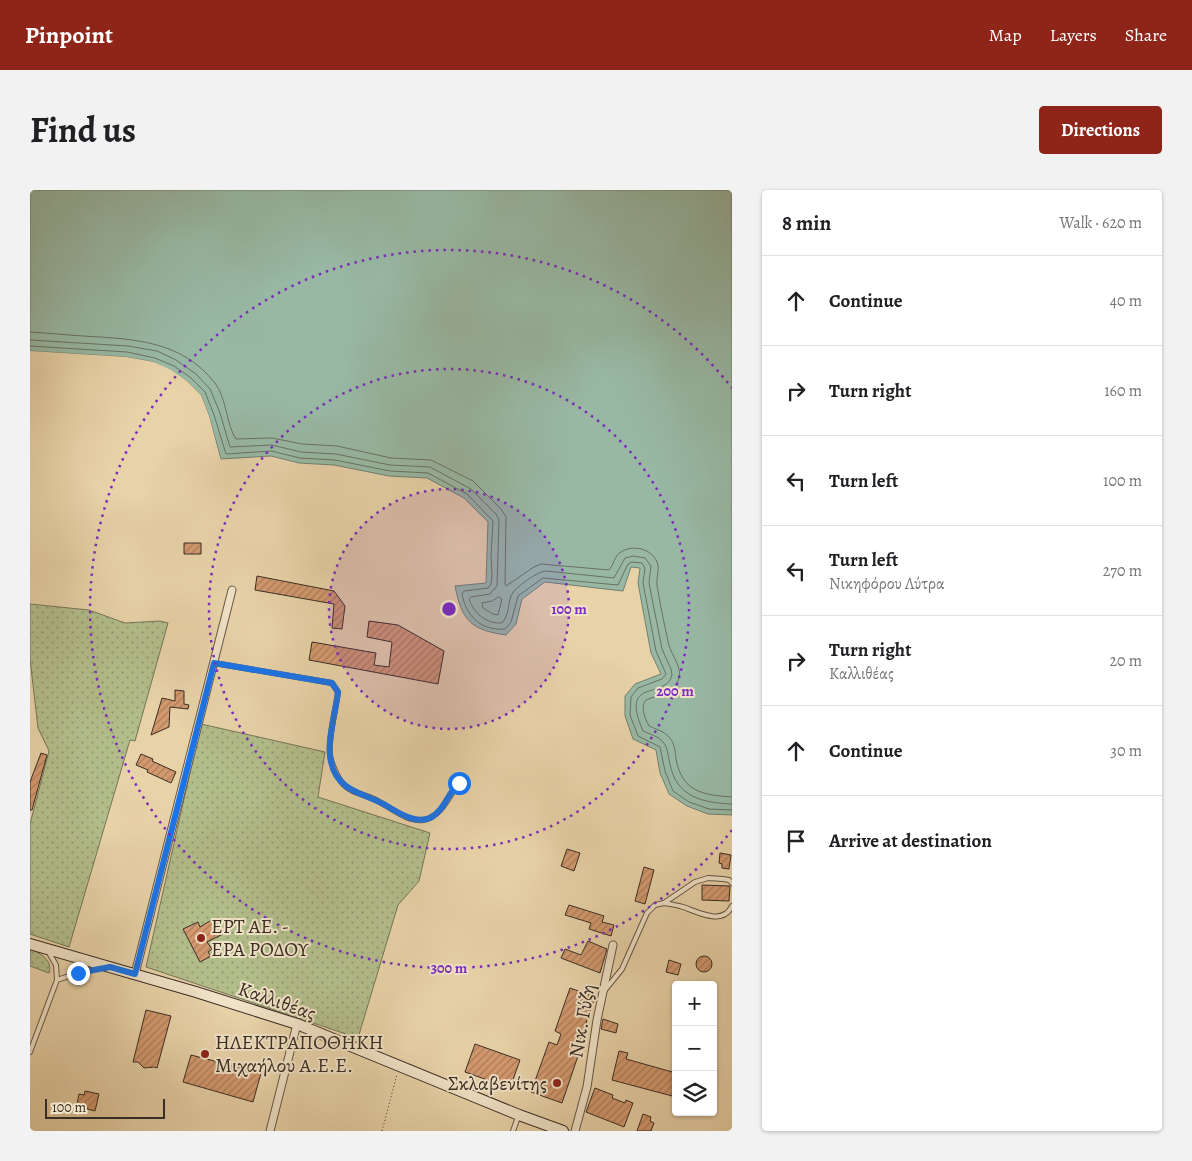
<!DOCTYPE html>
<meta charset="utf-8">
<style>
body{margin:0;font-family:Alegreya,serif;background:#f2f2f2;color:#202124}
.controls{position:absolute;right:15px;bottom:15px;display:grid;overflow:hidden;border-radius:5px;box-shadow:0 1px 4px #0004}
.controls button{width:45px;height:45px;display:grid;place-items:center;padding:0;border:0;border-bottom:1px solid #e0e0e0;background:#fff;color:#202124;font:25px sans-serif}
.scale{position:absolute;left:15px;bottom:12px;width:120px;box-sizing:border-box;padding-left:5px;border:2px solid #392d24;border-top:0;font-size:14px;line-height:18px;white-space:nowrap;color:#392d24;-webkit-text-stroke:4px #f0e2c6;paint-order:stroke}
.stop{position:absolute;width:15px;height:15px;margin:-11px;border:4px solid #1a73e8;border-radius:50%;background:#fff}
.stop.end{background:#1a73e8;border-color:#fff;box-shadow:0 1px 5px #0008}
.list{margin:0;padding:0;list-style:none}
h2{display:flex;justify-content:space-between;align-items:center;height:65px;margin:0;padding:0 20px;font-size:21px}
h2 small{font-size:16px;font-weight:400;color:#757577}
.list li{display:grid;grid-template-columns:32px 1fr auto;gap:15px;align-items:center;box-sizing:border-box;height:90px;padding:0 20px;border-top:1px solid #e0e0e0}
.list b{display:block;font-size:19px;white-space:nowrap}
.list p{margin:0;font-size:16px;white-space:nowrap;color:#757577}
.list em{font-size:16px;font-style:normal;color:#757577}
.icon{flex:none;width:28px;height:28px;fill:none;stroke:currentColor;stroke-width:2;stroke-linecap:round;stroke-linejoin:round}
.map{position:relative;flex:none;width:702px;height:941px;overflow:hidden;border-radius:5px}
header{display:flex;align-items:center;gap:30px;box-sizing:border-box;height:70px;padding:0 25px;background:#8f2418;color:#fff}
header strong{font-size:24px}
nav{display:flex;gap:28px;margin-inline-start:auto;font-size:18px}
.intro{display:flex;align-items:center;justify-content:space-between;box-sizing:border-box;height:120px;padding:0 30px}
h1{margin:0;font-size:35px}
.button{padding:12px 22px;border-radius:5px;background:#8f2418;color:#fff;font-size:18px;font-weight:700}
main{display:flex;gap:30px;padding:0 30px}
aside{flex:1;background:#fff;border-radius:5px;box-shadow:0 1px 4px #0004}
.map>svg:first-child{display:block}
.grass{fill:url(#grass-dots);stroke:#767557}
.water{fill:#98b8a4;stroke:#728071}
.pier{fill:#e8d2a8}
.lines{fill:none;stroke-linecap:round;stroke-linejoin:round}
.shore{stroke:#687264;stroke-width:1}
.building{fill:url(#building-hatch);stroke:#392d24}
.service-casing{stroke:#655645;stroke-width:6}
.minor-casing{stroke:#655645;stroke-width:9}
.secondary-casing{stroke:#392d24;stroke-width:12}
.path{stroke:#392d24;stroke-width:1;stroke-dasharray:1 2.5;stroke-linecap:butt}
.service{stroke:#f0e2c6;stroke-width:4}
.minor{stroke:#f0e2c6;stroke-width:7}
.secondary{stroke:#f0e2c6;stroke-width:10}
.route{stroke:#1a73e8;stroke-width:6}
.ring{fill:none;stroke:#7b2cbf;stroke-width:2.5;stroke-dasharray:2.5 5}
.poi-dot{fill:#8f2418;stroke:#f0e2c6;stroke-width:2}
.labels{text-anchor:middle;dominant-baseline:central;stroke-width:4;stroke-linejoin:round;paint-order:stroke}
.poi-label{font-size:20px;fill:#392d24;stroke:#f0e2c6;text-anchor:start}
.street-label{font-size:20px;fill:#392d24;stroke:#f0e2c6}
.centre{fill:#7b2cbf;stroke:#f0e2c6;stroke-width:2.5}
.ring-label{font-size:15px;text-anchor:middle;font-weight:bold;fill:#7b2cbf;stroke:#f0e2c6;stroke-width:4;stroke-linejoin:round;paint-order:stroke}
</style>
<header>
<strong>Pinpoint</strong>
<nav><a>Map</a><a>Layers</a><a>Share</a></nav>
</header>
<div class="intro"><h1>Find us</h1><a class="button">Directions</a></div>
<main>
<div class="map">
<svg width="702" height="941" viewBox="0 0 702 941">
<defs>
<pattern id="grass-dots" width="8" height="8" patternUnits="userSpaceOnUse" patternTransform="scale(1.25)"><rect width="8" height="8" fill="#b2bd8a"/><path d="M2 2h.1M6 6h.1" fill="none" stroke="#929a71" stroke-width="1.8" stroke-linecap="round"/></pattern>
<pattern id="building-hatch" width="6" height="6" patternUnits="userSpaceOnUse" patternTransform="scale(1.25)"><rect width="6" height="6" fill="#d3996f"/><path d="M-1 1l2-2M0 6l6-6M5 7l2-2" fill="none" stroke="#ac7d5b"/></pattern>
</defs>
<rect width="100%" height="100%" fill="#e8d2a8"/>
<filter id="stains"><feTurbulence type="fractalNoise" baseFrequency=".004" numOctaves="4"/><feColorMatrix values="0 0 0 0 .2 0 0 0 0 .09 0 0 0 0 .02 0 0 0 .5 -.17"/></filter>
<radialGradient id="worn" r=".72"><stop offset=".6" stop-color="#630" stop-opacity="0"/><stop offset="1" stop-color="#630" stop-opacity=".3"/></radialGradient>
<path class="grass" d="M0 414 59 420 95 433 130 431 138 433 105 551 100 550 39 757 0 744V634L19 561 8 538 0 469Z
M171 534 295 562 288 607 400 643 389 691 368 715 328 848 116 777Z
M0 759C11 763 23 771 19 783L0 776Z"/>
<path class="water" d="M0 0H702V625L678 624 657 616 639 604 630 583 626 560 603 549 595 526V506L605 494 631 484 621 463 608 393 610 378 601 377 593 401 515 392 492 409 486 434 476 445C441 440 432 431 425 396L456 393 458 332 434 308 397 288 359 286 304 275 269 273 241 266 191 269 179 226 171 205 158 192 124 172 96 167 0 161Z"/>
<path class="pier" d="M0 161 96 167 124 172 141 180 158 192 171 205 179 226 191 272 188 270 177 227 168 206 156 194 140 183 123 175 96 170 0 164Z"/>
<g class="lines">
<path class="shore" d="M0 142C18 143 36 145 53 146 103 149 151 150 185 193 197 209 196 234 206 249L242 248 272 254 307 256 361 268 401 270 443 291 471 319 476 327 475 394 476 396 504 377 511 374 579 380C584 375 584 366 591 362 603 354 622 359 627 372 630 379 626 387 627 395 630 414 634 433 638 451 640 465 654 477 648 491 643 504 627 505 616 510 610 518 615 528 619 536 625 539 634 541 639 547 645 553 645 562 646 569 652 602 673 605 702 607
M0 150 98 156 127 161 146 170 166 184 180 199 190 223 200 257 242 255 271 262 306 264 360 275 400 277 441 299 466 324 469 330 467 396 460 404 441 407 439 409C444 424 457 434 472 433 479 425 478 415 481 406 484 398 508 381 516 381L584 388 595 368 603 366 615 368 621 376 619 393 632 459 641 479 642 485C635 511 589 486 613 541 619 544 628 546 633 552 638 557 638 567 640 574 646 607 673 613 702 614
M0 156 97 162 125 168 144 176 161 188 175 202 184 225 196 264 241 261 270 268 305 270 360 281 398 283 437 304 463 331 461 366 462 385 461 394 458 398 434 401 432 404C436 426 451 441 475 439L481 432 488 406 513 388 588 395 598 374 602 372 612 373 615 378 613 393 626 461 636 484 632 489 608 498 601 507 600 525 608 546 630 557 635 581 643 601 659 612 679 619 702 620
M469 407 472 409 468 425 463 424 453 418 452 413 462 411Z"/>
</g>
<path class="building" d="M154 353H171V364H154Z
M227 386 304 401 315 416 312 439 302 438 304 414 225 400Z
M339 431 368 435 414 461 408 494 279 470 282 452 346 463 344 475 359 477 362 452 337 447Z
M145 500 154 501V514L159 515 158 519 140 517 139 537 121 545 132 508 145 511Z
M11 563 17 565 2 620H0V592Z
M111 564 123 569 122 571 146 582 141 593 117 582 118 580 106 575Z
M537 659 550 663 544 681 531 676Z
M690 663 701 665 699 679 692 678V674L689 673Z
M614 677 624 680 615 714 605 711Z
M672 695 700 696 699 711 672 710Z
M539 715 574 726 572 732 584 735 581 746 559 739 561 733 535 725Z
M185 728 193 744 177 752 182 759 178 762 181 766 170 772 153 739 168 732 170 737Z
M558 751 577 759 570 783 531 768 535 759 551 765Z
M666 774a8 8 0 1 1 16 0a8 8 0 1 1-16 0Z
M639 770 651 774 648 785 636 782Z
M540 798 565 807 547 859 550 860 532 913 501 902 519 852 527 855 531 844 525 841Z
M116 820 141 826 127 878 124 877 114 878 108 872H103Z
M573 829 588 834 586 843 571 839Z
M445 854 490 870 480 898 435 882Z
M589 861 598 863 596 869 646 883V907L582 890Z
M161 865 231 883 223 912 153 892Z
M565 898 583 905 582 908 595 913 596 910 603 913 594 937 556 922Z
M55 901 69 904 65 921 50 917V915L47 914 49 904 54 905Z
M613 924 621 927 620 931 624 933 621 941H607Z"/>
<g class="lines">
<defs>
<path id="service" d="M184 473 302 493 308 502C306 520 296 555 301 570 304 579 307 587 313 594 321 603 334 604 344 609 359 616 376 632 393 630 410 628 419 607 427 595L432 593
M634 713C640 714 647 715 653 717 668 722 693 736 702 716
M27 790 54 781 71 778
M575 800 592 779 617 723 625 715 634 713 665 692 678 688 693 689 699 690 702 693
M0 862 27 790 26 775 18 761
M483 941 488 927"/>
<path id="minor" d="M105 784 202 400
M240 941 267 834
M545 941 557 897 567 830 583 755"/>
<path id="secondary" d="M0 754 166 802 267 834 489 925 533 941"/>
</defs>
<use href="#service" class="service-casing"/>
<use href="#minor" class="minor-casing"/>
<use href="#secondary" class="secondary-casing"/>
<path class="path" d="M352 941 367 884"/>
<use href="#service" class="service"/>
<use href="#minor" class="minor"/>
<use href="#secondary" class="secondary"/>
</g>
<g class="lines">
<path class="route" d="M48 783 80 777 105 784 184 473 302 493 308 502C305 530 287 575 316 596 328 605 344 608 357 616 369 623 385 634 400 628 415 620 417 604 429 593"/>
</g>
<circle cx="419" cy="419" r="120" fill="#7b2cbf" fill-opacity=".12"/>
<g class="ring">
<circle cx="419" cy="419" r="120"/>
<circle cx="419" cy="419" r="240"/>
<path d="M702 640A359 359 0 1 1 702 198"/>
</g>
<g class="poi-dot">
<circle cx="171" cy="748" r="5"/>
<circle cx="175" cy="864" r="5"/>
<circle cx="527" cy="893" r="5"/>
</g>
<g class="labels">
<g class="poi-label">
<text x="181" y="736">ΕΡΤ ΑΕ. -<tspan x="181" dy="23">ΕΡΑ ΡΟΔΟΥ</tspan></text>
<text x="185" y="852">ΗΛΕΚΤΡΑΠΟΘΗΚΗ<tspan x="185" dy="23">Μιχαήλου Α.Ε.Ε.</tspan></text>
<text x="517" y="893" text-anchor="end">Σκλαβενίτης</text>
</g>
<g class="street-label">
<text transform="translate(247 811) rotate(19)">Καλλιθέας</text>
<text transform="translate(552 831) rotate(-80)">Νικ. Γύζη</text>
</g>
</g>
<circle cx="419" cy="419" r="8" class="centre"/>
<g class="ring-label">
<text x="539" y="424">100 m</text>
<text x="645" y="506">200 m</text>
<text x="419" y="783">300 m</text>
</g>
<rect width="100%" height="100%" filter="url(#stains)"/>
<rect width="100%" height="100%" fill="url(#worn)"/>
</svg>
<div class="controls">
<button>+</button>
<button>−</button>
<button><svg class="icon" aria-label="layers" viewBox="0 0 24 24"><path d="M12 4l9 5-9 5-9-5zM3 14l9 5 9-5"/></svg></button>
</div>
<div class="scale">100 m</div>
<div class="stop" style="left:429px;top:593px"></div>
<div class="stop end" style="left:48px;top:783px"></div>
</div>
<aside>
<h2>8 min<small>Walk · 620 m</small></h2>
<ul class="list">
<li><svg class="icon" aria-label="ahead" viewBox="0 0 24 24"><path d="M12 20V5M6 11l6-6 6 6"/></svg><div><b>Continue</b></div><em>40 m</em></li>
<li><svg class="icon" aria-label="right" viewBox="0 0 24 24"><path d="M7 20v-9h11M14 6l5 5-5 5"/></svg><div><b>Turn right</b></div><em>160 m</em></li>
<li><svg class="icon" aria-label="left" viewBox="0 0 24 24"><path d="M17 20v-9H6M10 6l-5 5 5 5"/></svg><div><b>Turn left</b></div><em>100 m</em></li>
<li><svg class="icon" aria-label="left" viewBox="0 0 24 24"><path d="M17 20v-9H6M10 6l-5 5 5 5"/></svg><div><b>Turn left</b><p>Νικηφόρου Λύτρα</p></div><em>270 m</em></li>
<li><svg class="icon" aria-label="right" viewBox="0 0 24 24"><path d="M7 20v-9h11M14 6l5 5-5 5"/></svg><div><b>Turn right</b><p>Καλλιθέας</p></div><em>20 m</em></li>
<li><svg class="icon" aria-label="ahead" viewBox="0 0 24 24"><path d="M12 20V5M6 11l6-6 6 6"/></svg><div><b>Continue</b></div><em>30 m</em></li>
<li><svg class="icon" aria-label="arrive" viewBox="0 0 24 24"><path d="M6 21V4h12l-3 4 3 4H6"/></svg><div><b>Arrive at destination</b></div></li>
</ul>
</aside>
</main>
